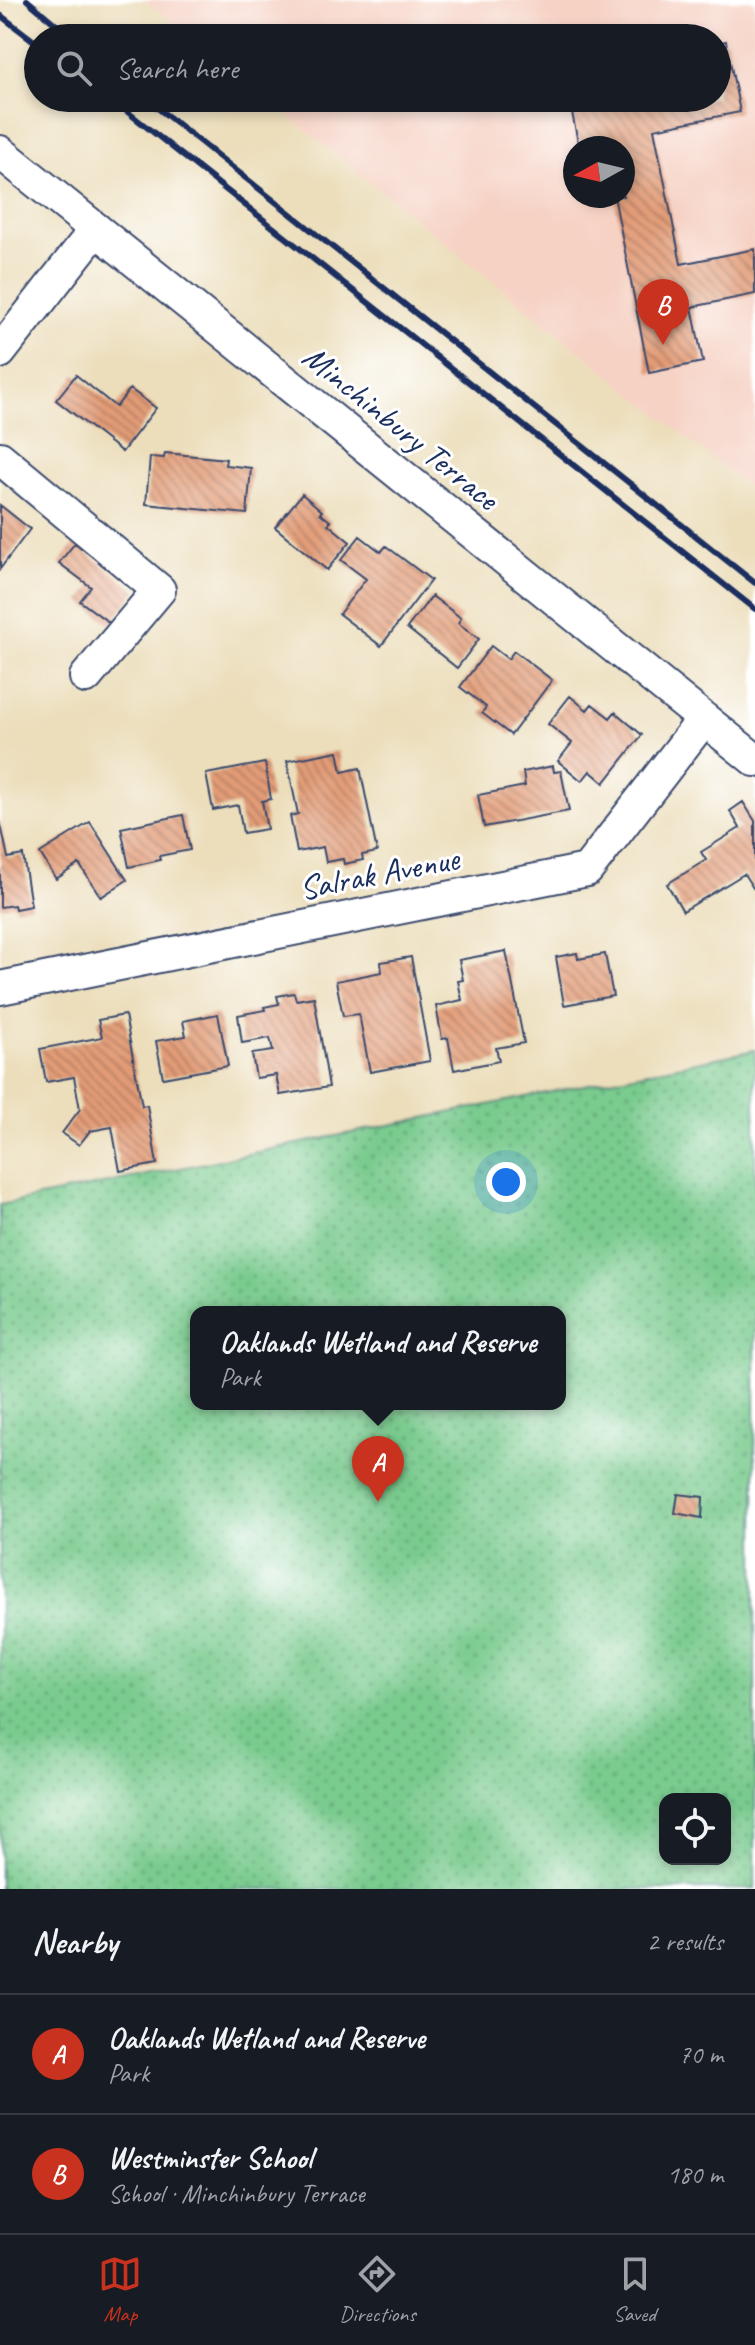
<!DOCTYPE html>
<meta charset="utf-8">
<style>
body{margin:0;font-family:Caveat,sans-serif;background:#20242c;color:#f1f3f6}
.controls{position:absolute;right:24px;bottom:24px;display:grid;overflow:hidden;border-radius:16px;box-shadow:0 4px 12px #0003}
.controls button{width:72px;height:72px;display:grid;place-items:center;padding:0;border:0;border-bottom:2px solid #363941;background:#171b24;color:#f1f3f6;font:40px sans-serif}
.compass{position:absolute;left:563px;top:136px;width:72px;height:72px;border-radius:50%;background:#171b24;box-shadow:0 4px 12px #0003;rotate:262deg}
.you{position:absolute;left:506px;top:1182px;width:28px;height:28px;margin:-20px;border:6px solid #fff;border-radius:50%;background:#1a73e8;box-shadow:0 0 0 12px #1a73e833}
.badge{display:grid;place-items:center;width:52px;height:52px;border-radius:50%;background:#c8321e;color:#fff;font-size:26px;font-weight:700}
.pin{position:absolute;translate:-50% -66px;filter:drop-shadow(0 2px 4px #0008)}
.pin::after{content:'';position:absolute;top:42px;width:28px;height:24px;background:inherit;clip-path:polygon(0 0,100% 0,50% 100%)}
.popup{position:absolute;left:190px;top:1306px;width:376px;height:104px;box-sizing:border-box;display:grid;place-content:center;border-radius:16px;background:#171b24;filter:drop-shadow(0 2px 6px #0005);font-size:26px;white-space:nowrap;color:#9ea1a6}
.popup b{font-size:30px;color:#f1f3f6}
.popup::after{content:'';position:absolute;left:50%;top:100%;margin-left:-16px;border:16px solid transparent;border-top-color:#171b24}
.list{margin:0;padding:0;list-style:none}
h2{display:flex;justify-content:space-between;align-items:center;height:104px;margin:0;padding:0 32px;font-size:34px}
h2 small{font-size:26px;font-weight:400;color:#9ea1a6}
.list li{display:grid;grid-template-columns:52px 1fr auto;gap:24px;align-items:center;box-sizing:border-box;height:120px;padding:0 32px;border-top:2px solid #363941}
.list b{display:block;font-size:30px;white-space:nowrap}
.list p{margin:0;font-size:26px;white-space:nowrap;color:#9ea1a6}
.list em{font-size:26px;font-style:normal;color:#9ea1a6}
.icon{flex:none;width:44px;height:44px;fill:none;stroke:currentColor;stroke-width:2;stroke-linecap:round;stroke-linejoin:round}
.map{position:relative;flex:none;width:755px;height:1889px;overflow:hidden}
.search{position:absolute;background:#171b24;box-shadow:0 4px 12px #0003;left:24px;right:24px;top:24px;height:88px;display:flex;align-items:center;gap:20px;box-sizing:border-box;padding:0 28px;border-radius:44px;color:#9ea1a6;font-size:30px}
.sheet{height:344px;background:#171b24}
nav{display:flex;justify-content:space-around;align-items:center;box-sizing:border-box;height:112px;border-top:2px solid #363941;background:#171b24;font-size:22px;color:#9ea1a6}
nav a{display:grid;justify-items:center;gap:4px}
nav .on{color:#c8321e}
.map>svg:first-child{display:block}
.built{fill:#f6d2c4;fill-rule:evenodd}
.grass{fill:url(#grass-dots);stroke:#4a7d76;stroke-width:2;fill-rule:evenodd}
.building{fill:url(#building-back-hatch)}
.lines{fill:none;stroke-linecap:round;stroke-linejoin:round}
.street-casing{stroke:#3a496c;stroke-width:36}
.street{stroke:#fff;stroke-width:32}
.rail{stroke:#1b2f5e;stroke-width:6}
.labels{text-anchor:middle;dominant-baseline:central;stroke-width:6;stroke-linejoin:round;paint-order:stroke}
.street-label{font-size:34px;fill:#1b2f5e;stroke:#fff}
</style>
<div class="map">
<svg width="755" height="1889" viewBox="0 0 755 1889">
<defs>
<pattern id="grass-dots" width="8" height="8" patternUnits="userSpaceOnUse" patternTransform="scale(2)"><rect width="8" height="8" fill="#79cb8e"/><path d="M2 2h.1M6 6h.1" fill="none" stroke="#62a577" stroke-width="1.8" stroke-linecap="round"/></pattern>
<pattern id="building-back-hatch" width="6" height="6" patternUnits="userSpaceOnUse" patternTransform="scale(2)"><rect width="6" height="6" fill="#e29b76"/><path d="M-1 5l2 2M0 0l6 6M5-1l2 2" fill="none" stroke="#b67f64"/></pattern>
</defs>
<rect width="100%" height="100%" fill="#fff"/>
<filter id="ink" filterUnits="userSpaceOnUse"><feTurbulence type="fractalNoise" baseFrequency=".0125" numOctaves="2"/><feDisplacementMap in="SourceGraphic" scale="16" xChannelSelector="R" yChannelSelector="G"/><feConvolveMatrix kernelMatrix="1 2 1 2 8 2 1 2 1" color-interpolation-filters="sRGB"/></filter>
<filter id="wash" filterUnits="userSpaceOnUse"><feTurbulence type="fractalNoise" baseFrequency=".006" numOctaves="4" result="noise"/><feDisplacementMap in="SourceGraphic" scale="32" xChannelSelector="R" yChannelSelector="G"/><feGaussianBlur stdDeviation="1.8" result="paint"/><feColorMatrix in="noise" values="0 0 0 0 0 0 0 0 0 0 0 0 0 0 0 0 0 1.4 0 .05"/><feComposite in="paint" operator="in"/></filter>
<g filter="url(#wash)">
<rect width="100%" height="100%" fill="#ecdebb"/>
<path class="built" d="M145 0H755V493L266 98H717V38H192ZM575 148H623V196H575Z"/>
<path class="grass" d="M755 1050V1889H0V1205ZM196 1312H560V1404H196ZM665 1799H725V1859H665Z"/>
<g id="blocks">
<path class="building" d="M726 41 740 112 654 129 681 264 755 249V294L692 307 703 362 649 373 614 196H623V148H604L602 138 578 142 569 98H717V43Z
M76 375 116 407 130 389 156 408 122 452 56 400Z
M165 453 226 459 225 465 251 468 247 514 146 504 150 457 164 458Z
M302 494 322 511 320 513 331 522 328 524 350 542 327 570 275 527Z
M0 505 30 529 0 569Z
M360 536 381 552 386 546 431 580 381 646 339 614 366 579 341 560Z
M75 543 136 591 111 624 80 601 91 587 59 563Z
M432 596 461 618 458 623 479 639 457 668 407 628Z
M491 646 508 659 514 651 552 680 511 735 482 713 486 707 460 687Z
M570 696 587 710 592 704 610 718 615 712 642 735 604 783 590 771 582 781 558 761 572 743 548 724Z
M338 751 342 772 360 768 377 852 362 855 363 860 344 864 343 859 326 862 323 847 297 852 290 816 298 814 287 761Z
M265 763 271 799 262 801 267 829 243 833 238 805 213 810 206 774Z
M553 766 554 772 561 771 569 811 484 827 478 795 525 786 523 772Z
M743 802 755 821V886L753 888 744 874 683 911 667 884 706 860 701 852 740 828 730 811Z
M183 815 190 850 159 856 160 860 129 867 121 828Z
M0 820 8 858 23 855 31 906 15 909 14 905 0 907Z
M90 822 127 880 101 897 79 864 56 879 40 853Z
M506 951 524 1043 496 1048 499 1061 454 1070 448 1038 442 1039 436 1006 462 1000 458 981 463 980 459 960Z
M577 953 578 959 605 954 613 996 564 1005 556 957Z
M411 957 430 1061 370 1072 359 1014 343 1016 336 981 382 972 381 962Z
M294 993 296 1000 314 997 329 1087 280 1095 276 1075 256 1078 252 1054 273 1051 270 1038 242 1043 238 1015 265 1010 264 1007 279 1004 277 996Z
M218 1014 228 1066 163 1078 156 1041 186 1036 183 1021Z
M125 1015 142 1106 147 1105 157 1164 120 1171 112 1127 90 1131 79 1145 62 1133 80 1109 74 1077 46 1082 40 1049 102 1037 98 1020Z
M678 1494 703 1497 702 1518 675 1513Z"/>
</g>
</g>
<g filter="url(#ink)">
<use href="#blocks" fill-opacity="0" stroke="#3a496c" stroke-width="2"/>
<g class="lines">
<defs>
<path id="street" d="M0 152 755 760
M0 352 96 229
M0 458 159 590 86 677
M0 988 587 870 703 720"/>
</defs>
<use href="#street" class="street-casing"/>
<use href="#street" class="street"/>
<path class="rail" d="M27 0 72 38
M0 15 38 44
M110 98 755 609
M145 98 755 583"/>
</g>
</g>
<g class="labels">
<g class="street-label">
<text transform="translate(401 427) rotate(39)">Minchinbury Terrace</text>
<text transform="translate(379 873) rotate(-11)">Salrak Avenue</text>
</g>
</g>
</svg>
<div class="controls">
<button><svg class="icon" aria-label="locate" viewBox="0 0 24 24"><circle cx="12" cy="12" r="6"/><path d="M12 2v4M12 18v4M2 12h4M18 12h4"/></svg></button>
</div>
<svg class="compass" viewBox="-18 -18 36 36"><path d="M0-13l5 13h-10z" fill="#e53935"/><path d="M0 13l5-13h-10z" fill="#9ea1a6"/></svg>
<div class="you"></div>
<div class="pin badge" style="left:378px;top:1502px">A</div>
<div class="popup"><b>Oaklands Wetland and Reserve</b>Park</div>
<div class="pin badge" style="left:663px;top:345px">B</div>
<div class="search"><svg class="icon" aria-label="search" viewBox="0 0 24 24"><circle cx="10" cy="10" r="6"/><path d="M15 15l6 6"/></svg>Search here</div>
</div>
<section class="sheet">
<h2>Nearby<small>2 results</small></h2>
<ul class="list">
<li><span class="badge">A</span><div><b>Oaklands Wetland and Reserve</b><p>Park</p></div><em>70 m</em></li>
<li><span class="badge">B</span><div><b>Westminster School</b><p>School · Minchinbury Terrace</p></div><em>180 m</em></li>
</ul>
</section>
<nav>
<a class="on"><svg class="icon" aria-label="map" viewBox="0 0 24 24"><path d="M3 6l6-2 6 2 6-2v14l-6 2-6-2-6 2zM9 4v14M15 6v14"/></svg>Map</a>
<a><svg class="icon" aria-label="directions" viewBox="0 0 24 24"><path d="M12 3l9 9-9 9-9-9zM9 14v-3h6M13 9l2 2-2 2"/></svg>Directions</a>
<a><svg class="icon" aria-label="saved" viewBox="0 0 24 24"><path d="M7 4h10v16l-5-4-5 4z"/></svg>Saved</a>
</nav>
